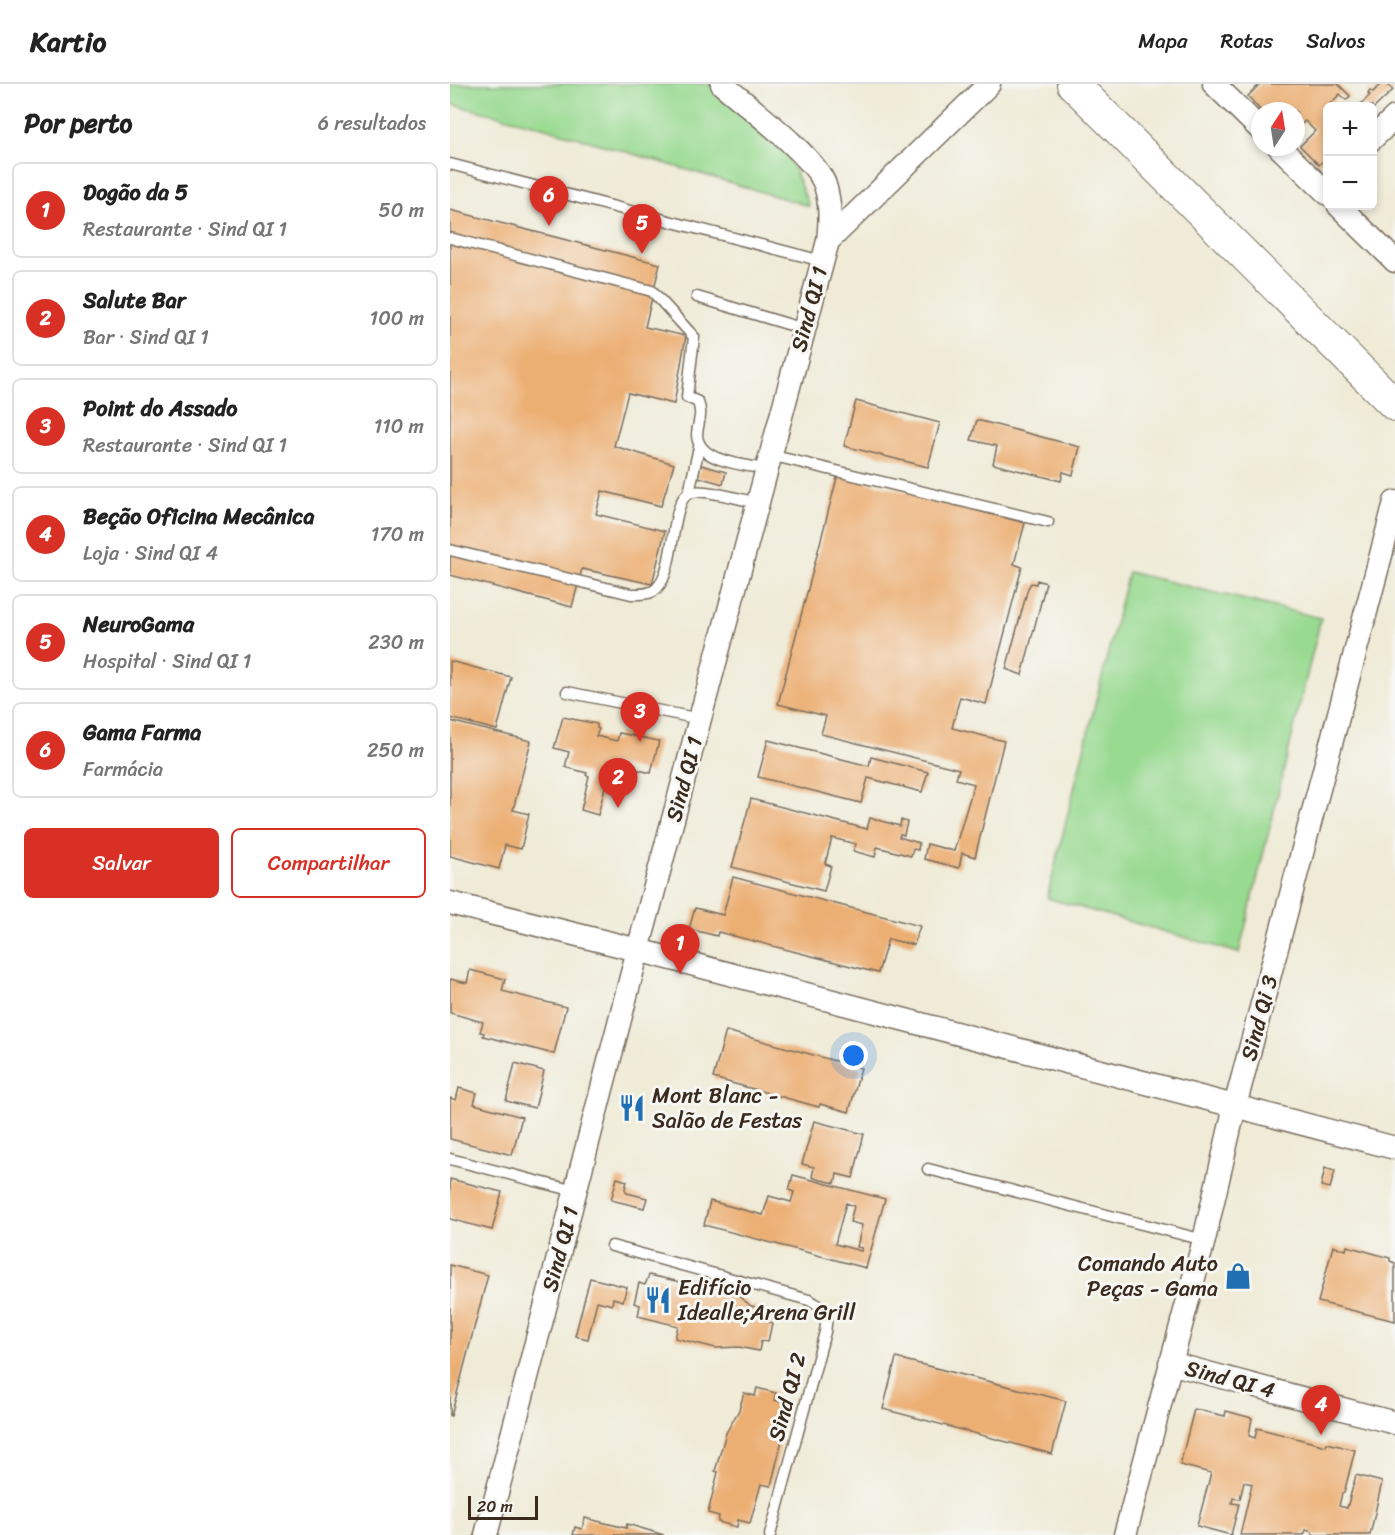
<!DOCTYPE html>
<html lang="pt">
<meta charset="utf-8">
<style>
body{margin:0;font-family:Sriracha,sans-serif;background:#f6f6f6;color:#222}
.controls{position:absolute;right:18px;top:18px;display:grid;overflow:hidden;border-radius:9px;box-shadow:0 3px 9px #0003}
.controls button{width:54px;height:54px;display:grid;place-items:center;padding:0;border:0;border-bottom:2px solid #e0e0e0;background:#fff;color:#222;font:30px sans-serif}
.compass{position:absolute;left:801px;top:18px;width:54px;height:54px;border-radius:50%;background:#fff;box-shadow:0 3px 9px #0003;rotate:12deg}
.scale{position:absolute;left:18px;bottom:15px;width:70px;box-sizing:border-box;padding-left:6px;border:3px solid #3b2a1e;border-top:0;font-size:16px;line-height:21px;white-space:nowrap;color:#3b2a1e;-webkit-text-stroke:4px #f6f6f2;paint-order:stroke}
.you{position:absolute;left:404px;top:972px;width:21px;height:21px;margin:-15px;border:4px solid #fff;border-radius:50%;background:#1a73e8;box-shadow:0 0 0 9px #1a73e833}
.badge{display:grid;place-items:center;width:39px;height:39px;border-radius:50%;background:#d93025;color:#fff;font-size:20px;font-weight:700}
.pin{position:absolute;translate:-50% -50px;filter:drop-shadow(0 2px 3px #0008)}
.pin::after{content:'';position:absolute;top:32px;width:21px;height:18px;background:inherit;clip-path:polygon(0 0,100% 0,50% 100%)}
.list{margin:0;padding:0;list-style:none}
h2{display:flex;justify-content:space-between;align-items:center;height:78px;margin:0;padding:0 24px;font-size:26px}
h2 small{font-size:20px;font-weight:400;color:#767676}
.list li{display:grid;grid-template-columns:39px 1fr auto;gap:18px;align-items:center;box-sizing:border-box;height:96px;margin:0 12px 12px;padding:0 12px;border:2px solid #e0e0e0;border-radius:9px}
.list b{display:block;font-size:22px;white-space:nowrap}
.list p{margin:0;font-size:20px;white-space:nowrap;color:#767676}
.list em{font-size:20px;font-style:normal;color:#767676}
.actions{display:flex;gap:12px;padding:18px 24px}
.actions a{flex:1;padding:14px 0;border:2px solid #d93025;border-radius:9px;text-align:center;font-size:21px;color:#d93025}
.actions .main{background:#d93025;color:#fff}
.map{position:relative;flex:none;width:945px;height:1451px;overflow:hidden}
header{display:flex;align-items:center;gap:36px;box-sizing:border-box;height:84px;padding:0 30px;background:#fff;border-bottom:2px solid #e0e0e0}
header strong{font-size:28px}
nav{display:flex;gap:33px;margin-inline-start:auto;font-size:21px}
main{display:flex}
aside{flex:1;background:#fff}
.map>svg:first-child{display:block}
.green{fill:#99da91;stroke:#6a8258;stroke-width:1.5}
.building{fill:#ecaf73;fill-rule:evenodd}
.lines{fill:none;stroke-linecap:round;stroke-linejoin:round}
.service-casing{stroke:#7a6e5f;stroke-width:13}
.minor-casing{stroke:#7a6e5f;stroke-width:25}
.secondary-casing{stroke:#7a6e5f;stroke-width:34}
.service{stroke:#fff;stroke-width:10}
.minor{stroke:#fff;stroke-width:22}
.secondary{stroke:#fff;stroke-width:32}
.labels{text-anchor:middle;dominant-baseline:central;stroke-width:6;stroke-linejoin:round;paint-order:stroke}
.street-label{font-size:22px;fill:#3b2a1e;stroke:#f6f6f2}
.poi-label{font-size:22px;fill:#3b2a1e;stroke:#f6f6f2;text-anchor:start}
</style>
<header>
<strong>Kartio</strong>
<nav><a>Mapa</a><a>Rotas</a><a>Salvos</a></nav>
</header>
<main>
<aside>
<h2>Por perto<small>6 resultados</small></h2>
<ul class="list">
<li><span class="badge">1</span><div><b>Dogão da 5</b><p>Restaurante · Sind QI 1</p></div><em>50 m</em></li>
<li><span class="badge">2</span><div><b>Salute Bar</b><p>Bar · Sind QI 1</p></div><em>100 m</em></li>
<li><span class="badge">3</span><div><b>Point do Assado</b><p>Restaurante · Sind QI 1</p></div><em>110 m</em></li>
<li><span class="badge">4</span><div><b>Beção Oficina Mecânica</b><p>Loja · Sind QI 4</p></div><em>170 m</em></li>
<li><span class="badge">5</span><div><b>NeuroGama</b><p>Hospital · Sind QI 1</p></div><em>230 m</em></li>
<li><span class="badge">6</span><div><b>Gama Farma</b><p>Farmácia</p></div><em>250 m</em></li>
</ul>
<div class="actions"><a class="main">Salvar</a><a>Compartilhar</a></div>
</aside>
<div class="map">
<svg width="945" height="1451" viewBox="0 0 945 1451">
<rect width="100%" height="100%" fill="#f6f6f2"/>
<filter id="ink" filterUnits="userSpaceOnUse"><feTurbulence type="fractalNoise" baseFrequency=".0167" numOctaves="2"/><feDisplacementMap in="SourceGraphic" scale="12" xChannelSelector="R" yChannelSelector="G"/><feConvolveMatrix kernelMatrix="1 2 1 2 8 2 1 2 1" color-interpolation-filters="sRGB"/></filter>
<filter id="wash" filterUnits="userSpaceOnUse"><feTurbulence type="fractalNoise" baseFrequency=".008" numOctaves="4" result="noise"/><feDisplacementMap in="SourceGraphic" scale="24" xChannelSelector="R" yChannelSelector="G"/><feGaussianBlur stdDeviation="1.35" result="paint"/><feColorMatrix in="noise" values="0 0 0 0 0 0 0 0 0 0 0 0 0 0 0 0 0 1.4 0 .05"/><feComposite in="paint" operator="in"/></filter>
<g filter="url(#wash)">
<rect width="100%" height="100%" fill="#efebd7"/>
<path class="green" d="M0 0H259L336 66 359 122 82 40 0 20Z
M678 488 871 534 789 869 597 814Z"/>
<g id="blocks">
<path class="building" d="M810 0H888L900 12 896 16 890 10 880 20 883 22H878V72L869 81 850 62 865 47 855 37 846 45V27H811L798 12Z
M931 0H937L943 6 922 26V22H909L920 11 918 9 920 6 923 8Z
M0 126 210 180 195 243 236 252 224 320 178 309 164 362 224 380 211 422 152 407 146 430 215 447 202 500 132 485 122 523 0 491Z
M406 317 490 339 478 383 394 362Z
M527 336 630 363 623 391 613 388 611 397 543 380 547 362 521 356Z
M251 381 276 388 273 400 248 393Z
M388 390 575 439 564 480 572 483 536 620 510 613 502 644 554 657 525 773 512 769 509 784 474 775 477 760 504 767 524 700 506 695 509 685 371 650 376 632 328 620Z
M587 496 596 499 572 591 556 585 578 504 581 499 586 500Z
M0 577 61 593 47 646 0 634Z
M113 633 147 640V644L149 645 146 652 167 657 169 649 209 657 201 689 161 679 148 731 131 726 139 692 136 691 137 689 115 683 119 668 104 664Z
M0 637 81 657 63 726 79 730 71 765 55 761 49 785 0 772Z
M318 656 419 682 421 673 478 688 472 708 418 694 411 719 308 693Z
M301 715 417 745 420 734 450 742 451 736 457 738 454 751 450 750 449 753 469 759 468 766 463 765 461 772 427 763 425 773 403 767 406 760 382 754 375 780 381 782 374 807 282 783Z
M283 793 470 842 464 861 438 855 428 889 268 848 267 852 239 845 245 824 273 831Z
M20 886 55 895 52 907 116 923 104 970 33 952 34 949 30 948 33 938 0 929V895L17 899Z
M276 947 411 984 399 1028 370 1020 369 1023 263 994Z
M65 979 94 987 85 1024 56 1017Z
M9 1004 27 1009 24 1020 72 1033 62 1071 0 1055V1014L6 1016Z
M364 1037 414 1050 403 1094 387 1090 385 1099 367 1095 362 1093 364 1083 352 1080Z
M875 1084 885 1087 880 1104 871 1102Z
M343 1091 435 1115 416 1184 254 1141 260 1117 313 1131 319 1112 341 1118 344 1108 339 1106ZM396 1119 404 1122 400 1138 412 1141 407 1163 412 1164 411 1167 385 1160Z
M167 1094 177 1097 175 1105 177 1109 197 1114 194 1124 161 1116Z
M0 1095 52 1108 42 1146 0 1135Z
M883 1162 896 1166 897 1162 940 1174V1177L945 1179V1237L868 1218Z
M0 1181 38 1191 1 1332H0Z
M199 1191 239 1200 241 1197 277 1207 290 1213 301 1222 319 1226 316 1237 322 1239 318 1258 311 1257 309 1267 289 1263 266 1264 225 1254 228 1242 188 1232 190 1221 184 1219 189 1199 195 1201Z
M140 1194 177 1203 173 1217 163 1214 162 1221 147 1217 138 1255 125 1252Z
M446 1274 616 1317 602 1370 433 1325Z
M307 1304 326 1309 324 1316 335 1319 330 1338 331 1360 321 1402 311 1400 300 1439 288 1436 287 1443 268 1438 269 1432 258 1429 268 1388 265 1387 276 1349 289 1326 294 1309 305 1312Z
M744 1325 775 1332 776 1327 802 1334 799 1352 805 1354 807 1344 876 1362 877 1359 905 1366 894 1409H892L889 1422 897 1424 906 1391 932 1398 920 1451H862V1448L856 1446 854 1451H790L802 1400 794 1398 790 1415 783 1414 782 1419 789 1420 781 1451 747 1442 761 1389 730 1381Z
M135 1434 176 1444 177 1440 214 1451H123L125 1443 132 1445Z"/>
</g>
</g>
<g filter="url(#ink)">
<use href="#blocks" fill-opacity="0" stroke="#7a6e5f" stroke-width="1.5"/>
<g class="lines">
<defs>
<path id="service" d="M0 80 372 177
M0 154 202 207 244 253 237 313 248 318C253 332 248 337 247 350 247 378 295 381 316 385
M247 213 354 245
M320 371 598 438
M239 409 249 363
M0 466 181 510C190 510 201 511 207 504 226 485 220 418 239 409 251 403 293 416 307 419
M117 608 250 635
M0 1075 125 1107
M478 1085 754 1156
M162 1162 359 1216C377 1226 378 1228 375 1248L320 1451"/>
<path id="minor" d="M272 0C296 21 366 73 375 101 381 120 380 138 378 157
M764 0 810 45
M922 55 945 33
M829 63 878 110
M889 122 945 177
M0 819 188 866 945 1064
M720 1279 945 1339
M36 1451 188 866 378 157 539 0
M675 1451 754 1156 785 1022 945 418"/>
<path id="secondary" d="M623 0 945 321"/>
</defs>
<use href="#service" class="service-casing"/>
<use href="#minor" class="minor-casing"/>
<use href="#secondary" class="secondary-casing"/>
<use href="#service" class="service"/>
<use href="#minor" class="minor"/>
<use href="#secondary" class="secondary"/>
</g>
</g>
<defs>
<symbol id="restaurant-bare" viewBox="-9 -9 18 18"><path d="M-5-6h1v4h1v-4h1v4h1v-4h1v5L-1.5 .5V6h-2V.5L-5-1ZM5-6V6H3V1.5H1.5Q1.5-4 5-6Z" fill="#1f6fb2" stroke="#f6f6f2" stroke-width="2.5" paint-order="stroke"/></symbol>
<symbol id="shop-bare" viewBox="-9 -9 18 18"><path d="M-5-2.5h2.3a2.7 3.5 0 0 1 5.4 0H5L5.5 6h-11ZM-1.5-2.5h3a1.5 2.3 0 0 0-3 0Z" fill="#1f6fb2" stroke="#f6f6f2" stroke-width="2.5" paint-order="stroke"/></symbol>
</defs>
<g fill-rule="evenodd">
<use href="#restaurant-bare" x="163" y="1005" width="38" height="38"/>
<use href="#shop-bare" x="769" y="1173" width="38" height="38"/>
<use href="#restaurant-bare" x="189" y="1197" width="38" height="38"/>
</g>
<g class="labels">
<g class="street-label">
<text transform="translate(359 225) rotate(-75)">Sind QI 1</text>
<text transform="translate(234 695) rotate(-75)">Sind QI 1</text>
<text transform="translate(809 934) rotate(-75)">Sind Qi 3</text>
<text transform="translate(110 1165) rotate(-75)">Sind QI 1</text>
<text transform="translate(780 1295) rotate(15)">Sind QI 4</text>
<text transform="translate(337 1313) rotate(-75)">Sind QI 2</text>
</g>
<g class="poi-label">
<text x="202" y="1011">Mont Blanc -<tspan x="202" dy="25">Salão de Festas</tspan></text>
<text x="768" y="1179" text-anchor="end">Comando Auto<tspan x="768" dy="25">Peças - Gama</tspan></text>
<text x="228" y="1203">Edifício<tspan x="228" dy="25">Idealle;Arena Grill</tspan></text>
</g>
</g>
</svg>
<div class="controls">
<button>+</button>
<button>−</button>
</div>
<svg class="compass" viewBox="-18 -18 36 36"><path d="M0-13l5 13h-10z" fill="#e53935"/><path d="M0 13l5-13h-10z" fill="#767676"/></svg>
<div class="scale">20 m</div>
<div class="you"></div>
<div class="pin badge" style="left:230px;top:890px">1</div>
<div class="pin badge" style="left:168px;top:724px">2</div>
<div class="pin badge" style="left:190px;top:658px">3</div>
<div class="pin badge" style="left:871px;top:1351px">4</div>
<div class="pin badge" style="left:192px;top:170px">5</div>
<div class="pin badge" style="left:99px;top:142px">6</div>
</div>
</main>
